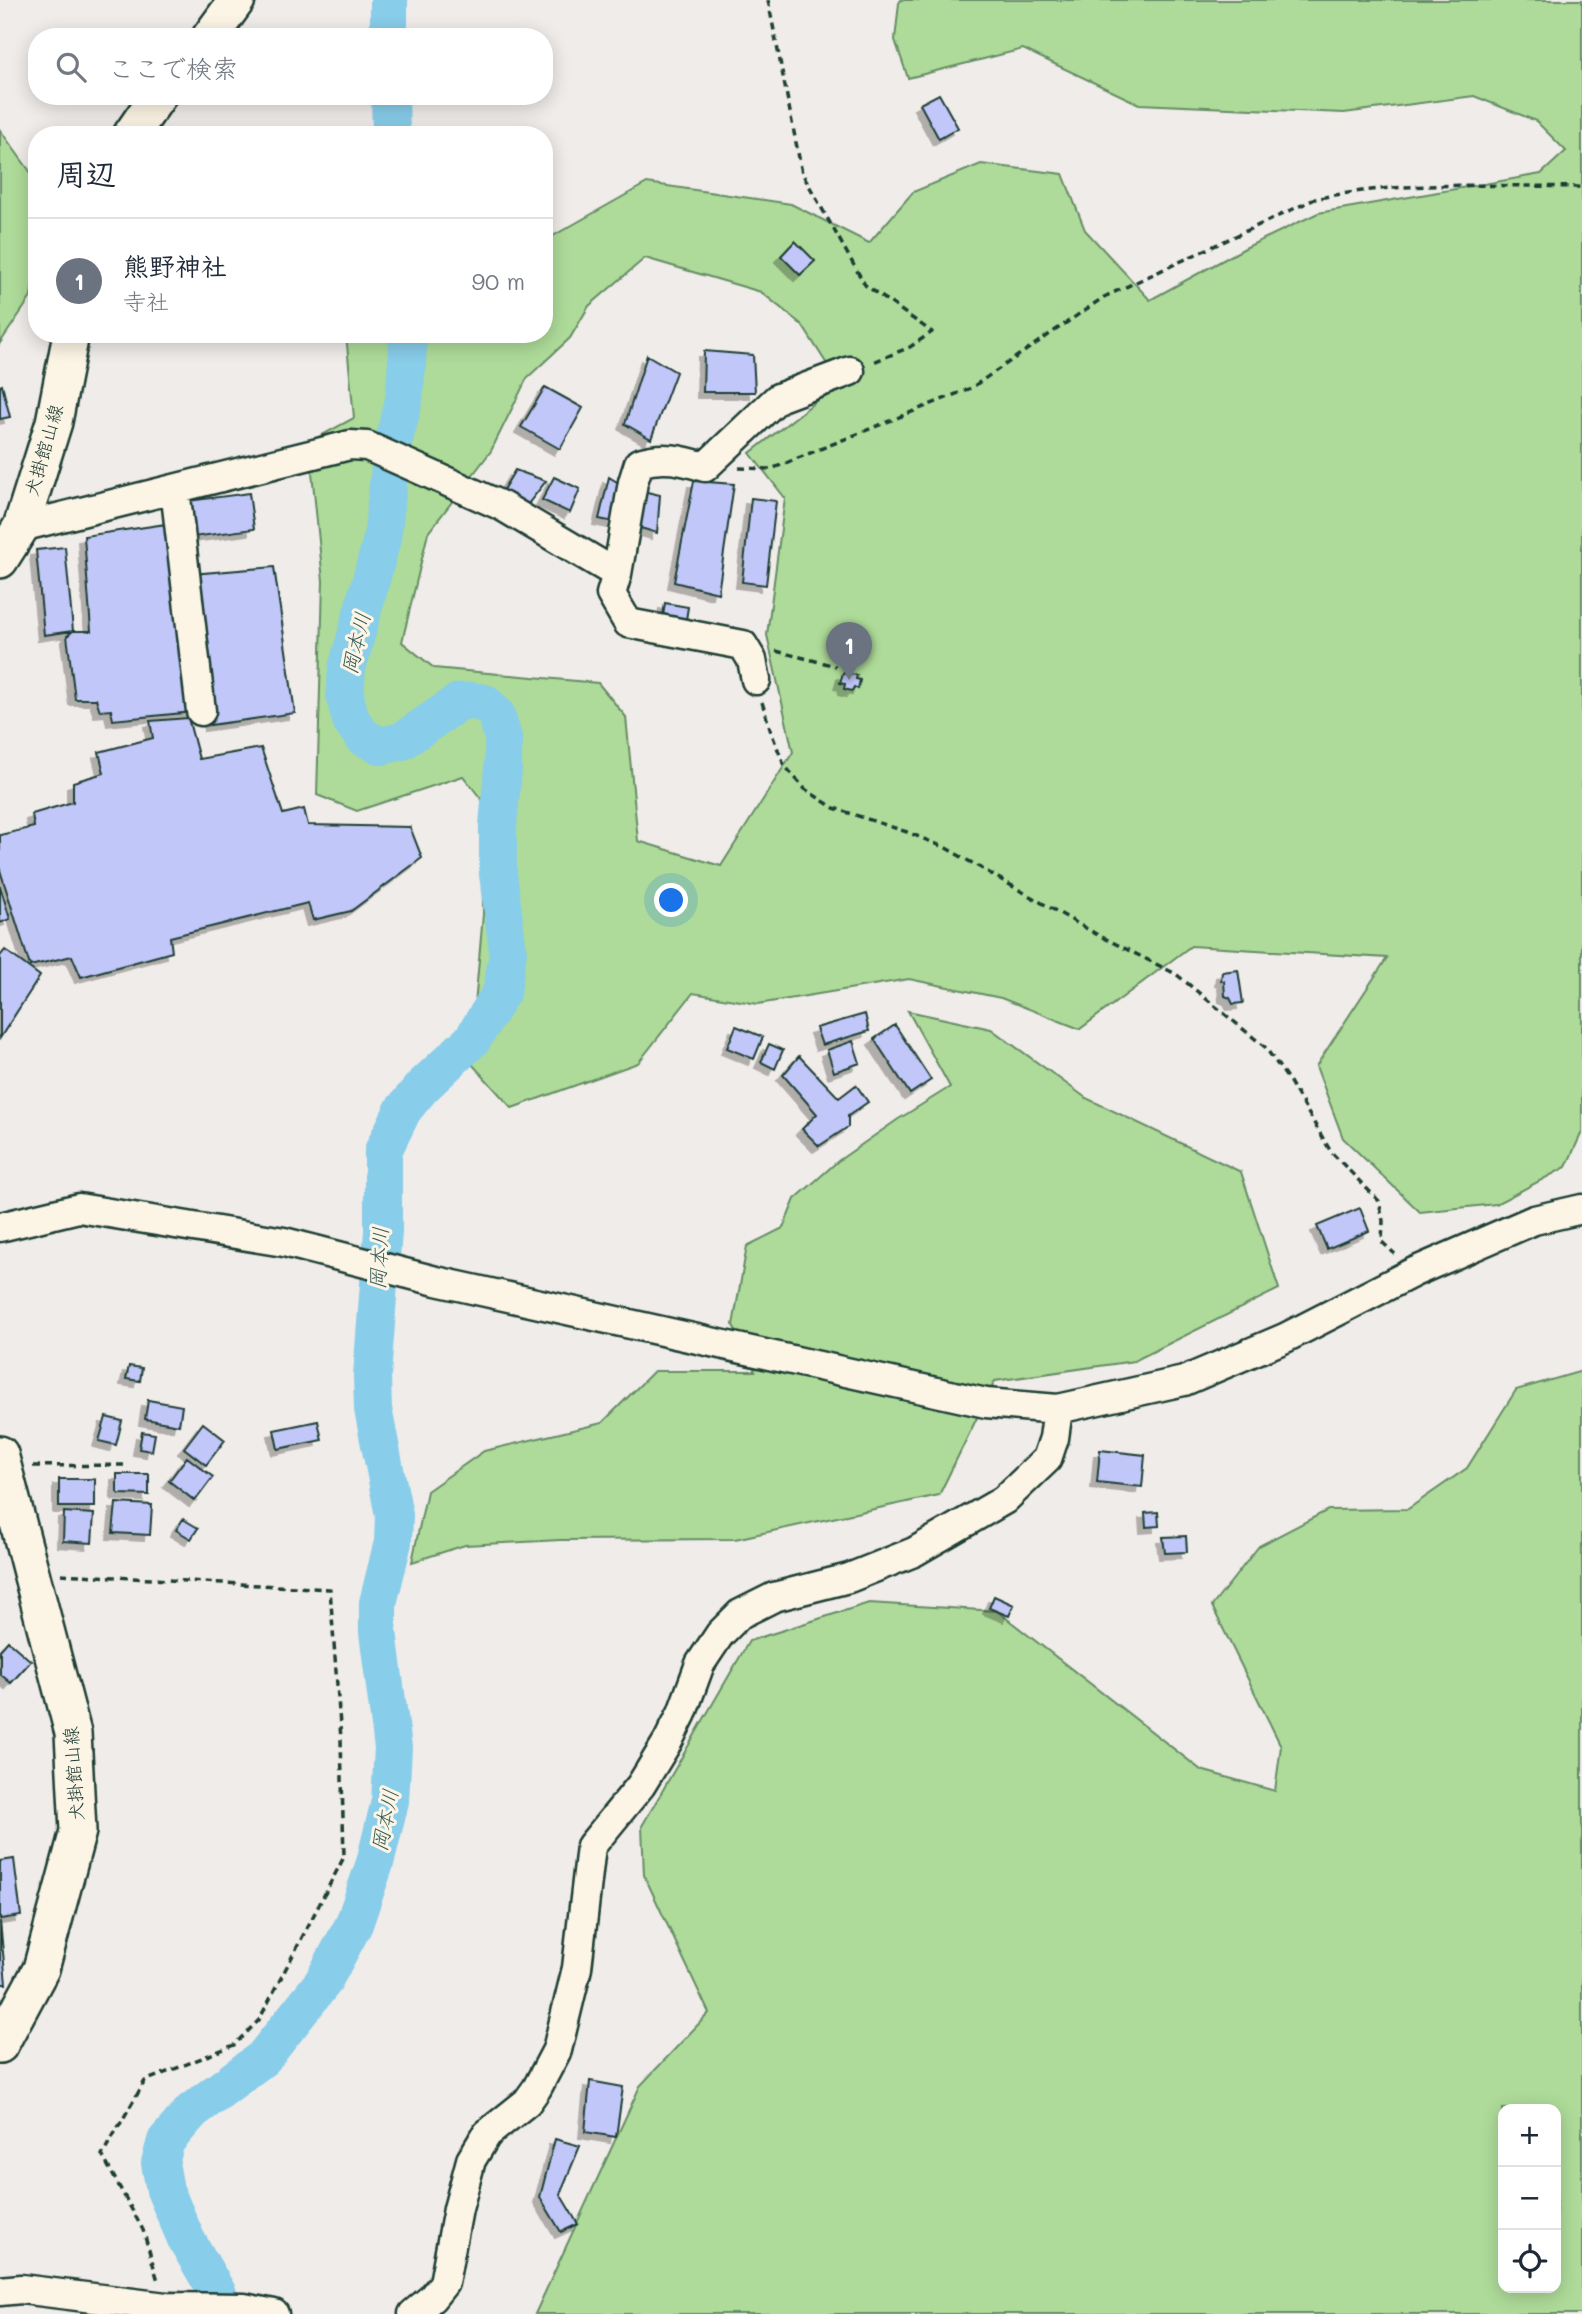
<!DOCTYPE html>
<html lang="ja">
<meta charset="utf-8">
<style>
body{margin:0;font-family:Mali,"Klee One",sans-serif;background:#f2f2f3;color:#1f2937}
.controls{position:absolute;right:21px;bottom:21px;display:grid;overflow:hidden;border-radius:14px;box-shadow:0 4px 18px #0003}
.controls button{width:63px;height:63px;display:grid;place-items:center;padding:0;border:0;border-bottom:2px solid #e0e1e3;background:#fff;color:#1f2937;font:35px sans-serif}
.you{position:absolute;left:672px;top:901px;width:24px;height:24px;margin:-18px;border:5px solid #fff;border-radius:50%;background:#1a73e8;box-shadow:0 0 0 10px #1a73e833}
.badge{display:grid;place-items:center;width:46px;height:46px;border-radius:50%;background:#1f3d34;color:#fff;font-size:23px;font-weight:700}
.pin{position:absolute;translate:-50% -58px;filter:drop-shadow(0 2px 4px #0008)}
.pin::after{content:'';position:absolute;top:37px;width:24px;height:21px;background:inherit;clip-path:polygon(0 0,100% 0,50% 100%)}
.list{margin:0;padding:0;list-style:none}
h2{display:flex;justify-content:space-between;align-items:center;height:91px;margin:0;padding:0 28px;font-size:30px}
h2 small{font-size:23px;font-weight:400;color:#747a83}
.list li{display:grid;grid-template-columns:46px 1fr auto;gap:21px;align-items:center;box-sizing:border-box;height:126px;padding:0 28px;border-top:2px solid #e0e1e3}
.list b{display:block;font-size:26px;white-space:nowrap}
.list p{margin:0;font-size:23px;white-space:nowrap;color:#747a83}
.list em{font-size:23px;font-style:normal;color:#747a83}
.icon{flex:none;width:38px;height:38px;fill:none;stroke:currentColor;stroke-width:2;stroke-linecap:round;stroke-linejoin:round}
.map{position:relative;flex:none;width:1582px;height:2314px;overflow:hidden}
.search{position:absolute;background:#fff;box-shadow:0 4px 18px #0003;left:28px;top:28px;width:525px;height:77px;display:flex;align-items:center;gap:18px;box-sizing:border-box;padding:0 24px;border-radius:28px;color:#747a83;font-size:26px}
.panel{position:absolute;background:#fff;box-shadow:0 4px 18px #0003;left:28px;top:126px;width:525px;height:217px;border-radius:28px}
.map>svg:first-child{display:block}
.green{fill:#aedb99;stroke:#668c66;stroke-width:2;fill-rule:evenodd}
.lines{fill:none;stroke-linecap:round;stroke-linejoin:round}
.river{stroke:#88cdea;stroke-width:38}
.building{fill:#c1c7f9;stroke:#1f3d34;stroke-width:2;filter:url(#shadow)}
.minor-casing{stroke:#1f3d34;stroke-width:33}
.major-casing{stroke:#1f3d34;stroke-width:40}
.path{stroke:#1f3d34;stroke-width:3.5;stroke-dasharray:7 5;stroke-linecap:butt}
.minor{stroke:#fcf5e5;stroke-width:28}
.major{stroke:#fcf5e5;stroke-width:35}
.labels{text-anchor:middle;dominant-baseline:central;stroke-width:6;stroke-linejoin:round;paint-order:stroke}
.street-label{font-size:19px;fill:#1f3d34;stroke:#fcf5e5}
.water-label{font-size:21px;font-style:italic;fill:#345a58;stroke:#fcf5e5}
</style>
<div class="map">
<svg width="1582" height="2314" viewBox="0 0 1582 2314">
<defs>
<filter id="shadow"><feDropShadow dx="-6" dy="6" stdDeviation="0" flood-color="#0004"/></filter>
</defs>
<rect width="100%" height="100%" fill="#f0ece9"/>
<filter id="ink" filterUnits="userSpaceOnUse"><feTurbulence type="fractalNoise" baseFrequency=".0143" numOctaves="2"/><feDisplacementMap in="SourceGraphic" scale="14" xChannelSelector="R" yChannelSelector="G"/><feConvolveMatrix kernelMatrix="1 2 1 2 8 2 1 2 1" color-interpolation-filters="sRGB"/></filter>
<g filter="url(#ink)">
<path class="green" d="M901 0H1582V1132L1566 1167 1496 1204 1420 1212 1343 1138 1316 1066 1387 958 1191 946 1080 1029 1001 998 909 979 758 1004 693 993 638 1063 512 1108 470 1062 483 914 482 800 463 776 357 811 317 795 323 581 309 442 354 418 346 334H544V241L647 183 791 204 869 243 913 192 981 164 1063 174 1085 230 1150 300 1245 248 1318 213 1541 174 1566 151 1536 121 1474 96 1344 113 1139 104 1023 49 908 78 895 40 899 3ZM645 258 761 292 802 325 839 383 750 453 785 498 767 635 793 752 721 866 638 841 626 717 598 683 434 668 402 642 428 533 491 451 527 378 570 338 589 306Z
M0 130 37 181V255L31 297 0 343Z
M908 1011 991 1029 1086 1098 1241 1172 1279 1289 1134 1361 995 1381 939 1495 735 1539 560 1540 465 1545 412 1562 427 1491 484 1451 602 1423 654 1371H755L733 1325 747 1246 783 1228 795 1199 838 1161 897 1120 950 1087Z
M1582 1371V2314H535L640 2086 709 2013 644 1875 642 1826 749 1641 869 1603 997 1611 1201 1770 1275 1791 1281 1746 1212 1606 1259 1546 1328 1510 1408 1509 1467 1468 1516 1390ZM1503 2109H1556V2288H1503Z"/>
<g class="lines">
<path class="river" d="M389 0V37
M390 96 391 135
M216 2314 218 2294 186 2239 165 2190 160 2163 166 2141 192 2111 263 2058 323 1982 354 1924 375 1863 390 1801 393 1748 378 1632V1603L393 1542 394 1515 373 1409 372 1376 383 1231V1151L403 1110 422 1087 472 1040 502 991 508 951 498 874V826L503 768V738L496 714 485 703 471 701 459 702 402 741 381 746 363 737 351 720 345 697 347 669 382 539 392 448 404 400 408 348 406 334"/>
</g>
<path class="building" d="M939 94 958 128 939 139 920 104Z
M795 241 815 261 800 275 781 256Z
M704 351 753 355 755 392H703Z
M647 355 676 372 651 439 625 424Z
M2 385 10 417 0 419V386Z
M545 387 583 408 560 449 521 427Z
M515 470 546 481 524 509 498 498Z
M554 477 580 489 570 513 542 500Z
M609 477 625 487 619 523 599 519Z
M694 481 734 484 718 593 674 582Z
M647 492 660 495 657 533 634 526Z
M249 493 254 529 193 537 188 501Z
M751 498 776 501 766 585 742 582Z
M173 523 193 712 113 720 111 710 100 711 96 699H75L67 636 73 631H91L84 536Z
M65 547 73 631 44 635 36 550Z
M274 567 295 713 210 725 192 574Z
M665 603 688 607 685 626 662 622Z
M843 673 857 675 856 679 860 680 858 689 854 687 852 691 844 689 845 684 840 683Z
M188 718 199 759 261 748 283 814 304 809 308 825 410 827 422 858 351 911 313 920 308 903 170 937 172 952 81 977 72 956 30 966 0 870V835L34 827 32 814 73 802V782L104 773 99 752 153 738 150 721Z
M0 886 10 919 0 923Z
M5 950 40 976 0 1038V956Z
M1238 970 1243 1003 1233 1004 1230 998 1225 996 1224 981 1221 980 1222 972Z
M865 1014 869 1031 822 1045 816 1028Z
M895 1025 931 1080 910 1094 874 1039Z
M736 1026 763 1037 754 1059 727 1048Z
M853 1041 860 1063 834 1072 827 1050Z
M769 1044 783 1050 775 1069 761 1062Z
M799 1056 839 1098 856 1085 868 1102 848 1116V1127L819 1146 802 1129 817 1114 783 1075Z
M1360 1208 1369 1231 1327 1249 1317 1226Z
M129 1366 142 1368 140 1381 126 1379Z
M148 1400 182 1406 179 1425 145 1419Z
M106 1417 122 1421 116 1445 99 1441Z
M318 1421 322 1440 278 1449 274 1430Z
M203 1423 225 1440 206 1465 184 1448Z
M142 1432 155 1434 152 1451 139 1449Z
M1100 1450 1145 1455 1142 1487 1097 1482Z
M187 1457 213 1477 195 1501 169 1481Z
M117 1474H149V1495L119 1494 117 1492Z
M59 1479H95V1507H59Z
M116 1503 152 1505 150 1535 113 1533Z
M64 1512 94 1514 92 1543 63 1541Z
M1158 1512 1159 1526 1146 1527 1145 1513Z
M183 1519 198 1528 191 1539 176 1530Z
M1186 1536 1187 1552 1165 1553 1163 1537Z
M994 1596 1014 1605 1009 1616 989 1608Z
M8 1641 31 1661 11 1683 0 1674V1650Z
M14 1859 21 1916 0 1919V1861Z
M0 1921 6 1984H0Z
M590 2081 623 2087 616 2137 585 2132Z
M555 2139 580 2146 560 2194 578 2224 561 2232 540 2197Z"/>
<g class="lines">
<defs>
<path id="minor" d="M175 489 201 711
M21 527 350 445 367 446 502 506 617 574 611 594 628 623 743 645 752 660 756 680
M617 574 633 482 639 463C663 455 682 460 705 467L778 398 850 371
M0 1227 79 1208 284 1242 436 1281 986 1403 1058 1409 1184 1381 1285 1338 1414 1272 1534 1220 1582 1209
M0 2291 21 2289 166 2307 244 2308 274 2314
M413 2314 432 2298 444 2283 458 2209 471 2160 487 2134 527 2102 537 2088 557 2050 577 1968 591 1846 641 1785 668 1741 682 1713 700 1664 720 1634 740 1614 774 1597 849 1578 914 1552 1004 1500 1047 1459 1054 1438 1058 1409"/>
<path id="major" d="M210 37 237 0
M131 135 158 96
M0 560 21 527 54 422 71 334
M0 1454 73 1733 78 1831 41 1969 0 2045"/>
</defs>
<use href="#minor" class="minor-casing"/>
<use href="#major" class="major-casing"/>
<path class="path" d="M768 0 802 173 865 285 932 332 910 347 871 363
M739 468 771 469 971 388 1104 297 1315 199C1401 180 1494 186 1582 187
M776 651 836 666
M762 702 770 729 784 765 805 789 834 808 907 832 946 848 1096 934 1176 974 1265 1047 1290 1082 1331 1152 1379 1201 1383 1221 1382 1242 1395 1254
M33 1466 125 1465
M61 1574 330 1589 341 1739 344 1857 259 2020 234 2045 145 2081 102 2155 143 2230 158 2281"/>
<use href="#minor" class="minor"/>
<use href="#major" class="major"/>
</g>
</g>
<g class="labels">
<g class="street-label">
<text transform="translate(43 450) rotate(-74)">犬掛館山線</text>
<text transform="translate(73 1774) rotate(-94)">犬掛館山線</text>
</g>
<g class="water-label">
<text transform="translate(355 643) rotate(-77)">岡本川</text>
<text transform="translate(378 1258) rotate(-87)">岡本川</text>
<text transform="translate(384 1820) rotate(-79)">岡本川</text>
</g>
</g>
</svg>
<div class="controls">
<button>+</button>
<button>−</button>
<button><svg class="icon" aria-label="locate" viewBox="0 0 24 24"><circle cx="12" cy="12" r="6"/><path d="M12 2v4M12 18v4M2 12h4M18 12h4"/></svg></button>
</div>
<div class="you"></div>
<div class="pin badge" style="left:849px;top:680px;background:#6b7280">1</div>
<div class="search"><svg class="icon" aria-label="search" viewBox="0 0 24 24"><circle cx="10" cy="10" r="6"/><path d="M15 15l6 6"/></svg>ここで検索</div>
<section class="panel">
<h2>周辺<small></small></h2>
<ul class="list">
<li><span class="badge" style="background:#6b7280">1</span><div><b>熊野神社</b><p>寺社</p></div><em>90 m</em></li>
</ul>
</section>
</div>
